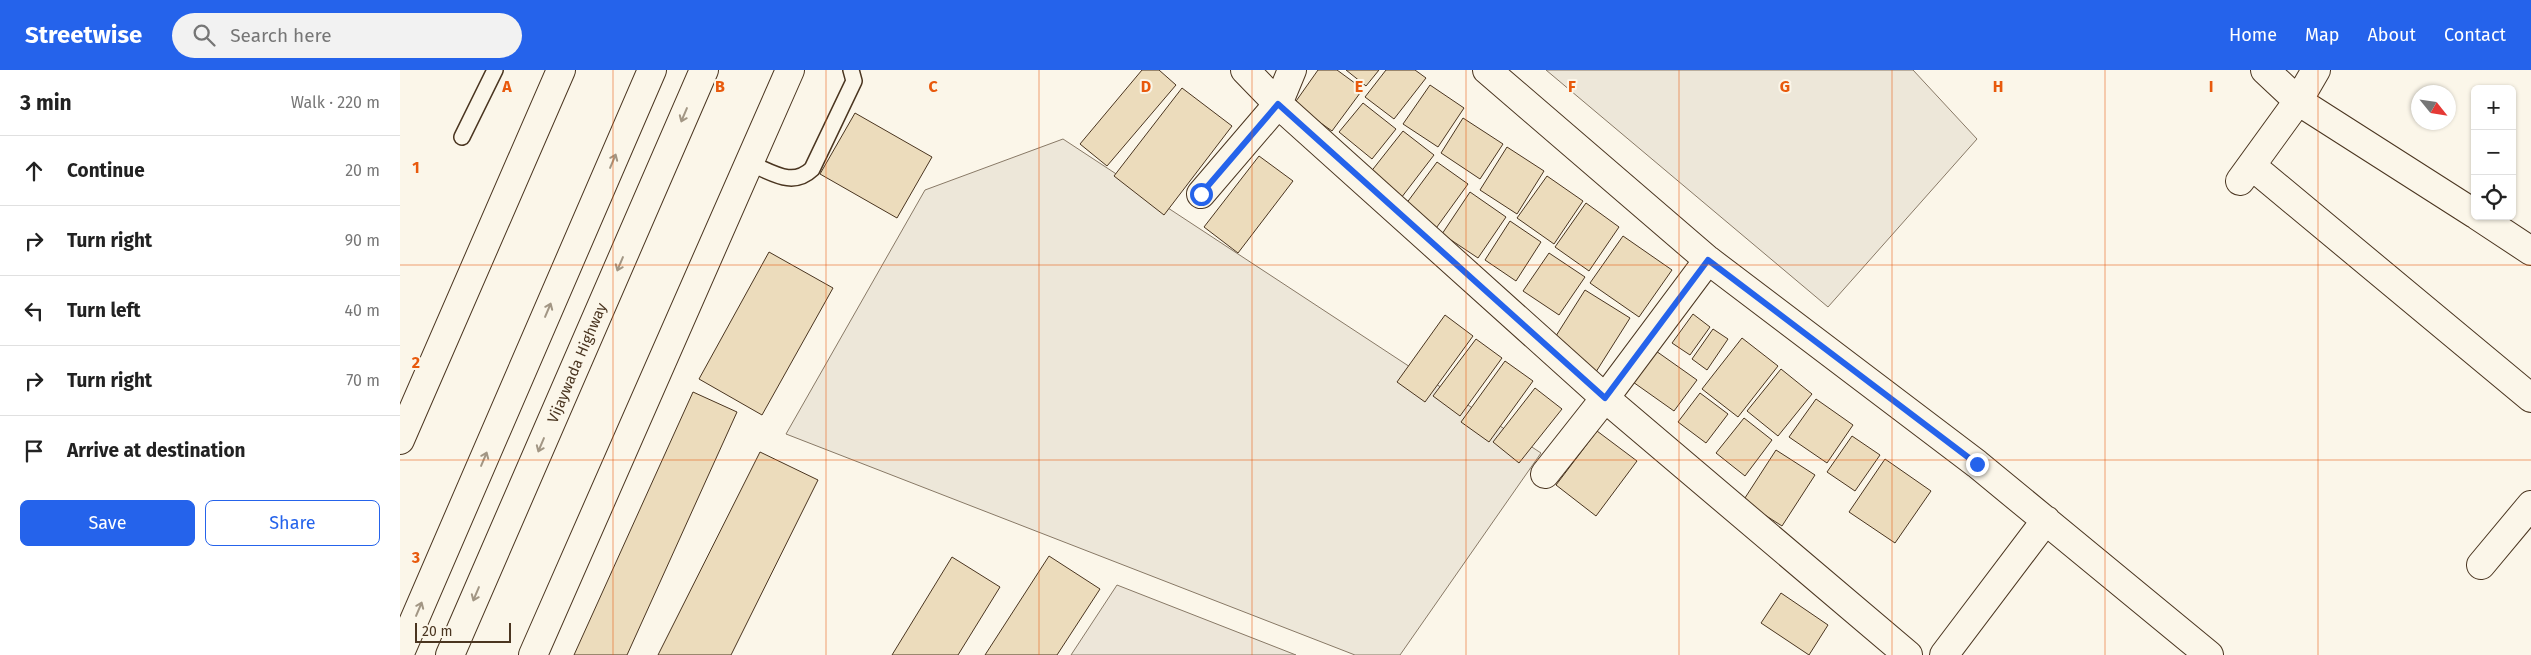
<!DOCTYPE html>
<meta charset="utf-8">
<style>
body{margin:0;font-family:"Fira Sans",sans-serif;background:#f2f2f2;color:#222}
.controls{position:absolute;right:15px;top:15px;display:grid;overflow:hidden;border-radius:8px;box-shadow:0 1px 4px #0004}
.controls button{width:45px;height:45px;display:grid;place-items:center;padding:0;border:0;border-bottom:1px solid #e0e0e0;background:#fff;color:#222;font:25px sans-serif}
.compass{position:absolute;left:2011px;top:15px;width:45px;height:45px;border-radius:50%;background:#fff;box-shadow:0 1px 4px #0004;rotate:120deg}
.scale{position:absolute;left:15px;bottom:12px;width:96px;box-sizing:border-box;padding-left:5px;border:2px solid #4a3520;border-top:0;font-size:14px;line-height:18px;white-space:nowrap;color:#4a3520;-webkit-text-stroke:4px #fbf6e9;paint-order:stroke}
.stop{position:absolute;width:15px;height:15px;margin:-11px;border:4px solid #2563eb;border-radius:50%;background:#fff}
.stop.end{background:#2563eb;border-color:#fff;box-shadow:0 1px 5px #0008}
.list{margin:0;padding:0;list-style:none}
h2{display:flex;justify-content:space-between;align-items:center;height:65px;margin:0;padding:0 20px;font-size:21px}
h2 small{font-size:16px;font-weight:400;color:#767676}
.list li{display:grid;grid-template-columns:32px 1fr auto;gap:15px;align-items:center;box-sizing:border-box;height:70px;padding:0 20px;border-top:1px solid #e0e0e0}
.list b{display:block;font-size:19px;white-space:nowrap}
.list em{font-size:16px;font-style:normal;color:#767676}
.actions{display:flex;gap:10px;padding:15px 20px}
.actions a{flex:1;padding:11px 0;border:1px solid #2563eb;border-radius:8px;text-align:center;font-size:18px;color:#2563eb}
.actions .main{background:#2563eb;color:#fff}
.icon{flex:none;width:28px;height:28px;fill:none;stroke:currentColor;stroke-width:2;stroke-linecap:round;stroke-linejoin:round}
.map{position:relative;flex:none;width:2131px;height:585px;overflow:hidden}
header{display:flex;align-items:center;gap:30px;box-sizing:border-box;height:70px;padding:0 25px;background:#2563eb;color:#fff}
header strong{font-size:24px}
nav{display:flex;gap:28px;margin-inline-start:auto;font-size:18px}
.search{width:350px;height:45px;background:#f2f2f2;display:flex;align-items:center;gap:12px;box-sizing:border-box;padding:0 18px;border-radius:28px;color:#767676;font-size:19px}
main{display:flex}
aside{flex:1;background:#fff}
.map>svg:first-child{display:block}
.green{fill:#ede6d9;stroke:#887966}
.parking{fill:#ede7d9;stroke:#887966}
.building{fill:#ecdcbc;stroke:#4a3520}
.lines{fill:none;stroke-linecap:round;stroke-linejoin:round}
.service-casing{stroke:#4a3520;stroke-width:18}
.minor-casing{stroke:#4a3520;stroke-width:30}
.tertiary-casing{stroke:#4a3520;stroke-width:30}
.trunk-casing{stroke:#4a3520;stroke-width:30}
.service{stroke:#fbf6e9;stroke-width:15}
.minor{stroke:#fbf6e9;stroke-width:28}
.tertiary{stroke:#fbf6e9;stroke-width:28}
.trunk{stroke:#fbf6e9;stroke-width:28}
.oneway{stroke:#a29684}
.route{stroke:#2563eb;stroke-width:6}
.grid{fill:none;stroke:#e8590c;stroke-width:1;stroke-opacity:0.55}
.labels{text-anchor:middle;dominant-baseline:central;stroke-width:4;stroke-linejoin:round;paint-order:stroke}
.street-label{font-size:15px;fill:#4a3520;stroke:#fbf6e9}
.grid-label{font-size:16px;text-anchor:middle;font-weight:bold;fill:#e8590c;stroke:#fbf6e9;stroke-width:4;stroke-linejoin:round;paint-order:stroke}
</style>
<header>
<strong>Streetwise</strong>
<div class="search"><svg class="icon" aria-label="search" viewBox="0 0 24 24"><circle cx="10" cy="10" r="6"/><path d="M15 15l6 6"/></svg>Search here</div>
<nav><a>Home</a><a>Map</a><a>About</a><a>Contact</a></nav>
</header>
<main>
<aside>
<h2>3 min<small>Walk · 220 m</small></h2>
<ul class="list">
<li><svg class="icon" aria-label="ahead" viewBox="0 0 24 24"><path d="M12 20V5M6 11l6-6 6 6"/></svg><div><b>Continue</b></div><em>20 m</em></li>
<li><svg class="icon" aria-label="right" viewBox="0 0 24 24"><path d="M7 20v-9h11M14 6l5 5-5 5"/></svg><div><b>Turn right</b></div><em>90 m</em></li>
<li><svg class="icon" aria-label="left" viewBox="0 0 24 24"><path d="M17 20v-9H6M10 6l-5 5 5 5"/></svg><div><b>Turn left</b></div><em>40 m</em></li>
<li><svg class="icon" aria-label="right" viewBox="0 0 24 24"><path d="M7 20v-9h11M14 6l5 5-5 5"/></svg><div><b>Turn right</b></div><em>70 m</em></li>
<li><svg class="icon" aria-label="arrive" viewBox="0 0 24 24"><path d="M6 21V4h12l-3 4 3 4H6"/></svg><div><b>Arrive at destination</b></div></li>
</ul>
<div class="actions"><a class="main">Save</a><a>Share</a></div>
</aside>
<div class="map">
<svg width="2131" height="585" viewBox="0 0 2131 585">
<rect width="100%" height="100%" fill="#fbf6e9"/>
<path class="green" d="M717 515 896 585H671Z"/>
<path class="parking" d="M1146 0H1513L1577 69 1428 237Z
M663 69 1141 383 1000 585H955L386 364 525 120Z"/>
<path class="building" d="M742 0H759L776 15 707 96 680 74Z
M918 0H937L963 19 932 61 894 34Z
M946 0H979L966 16Z
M986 0H1015L1026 8 994 49 965 27Z
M1030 15 1064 38 1038 77 1003 54Z
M782 18 832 56 764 145 714 106Z
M963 33 996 59 972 89 939 62Z
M455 43 532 87 497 148 420 104Z
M1063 48 1103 74 1080 109 1041 83Z
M1003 61 1034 85 998 132 966 108Z
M1107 77 1144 101 1117 144 1080 120Z
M859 86 893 111 838 183 804 157Z
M1037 92 1068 114 1034 161 1003 138Z
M1147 106 1183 131 1154 174 1117 148Z
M1070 122 1106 147 1078 188 1042 164Z
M1186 133 1219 157 1189 201 1155 177Z
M1110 151 1141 172 1116 211 1085 190Z
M1223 166 1272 200 1239 247 1190 213Z
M369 182 433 218 362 345 299 309Z
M1149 183 1185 207 1159 245 1123 221Z
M1185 220 1230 248 1194 305 1149 277Z
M1293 244 1310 257 1290 285 1272 273Z
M1045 245 1073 266 1025 332 997 312Z
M1313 259 1328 269 1307 300 1292 289Z
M1342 268 1378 296 1338 347 1302 319Z
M1076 269 1102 288 1060 346 1033 326Z
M1256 281 1297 310 1274 341 1233 312Z
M1105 291 1133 311 1089 372 1061 352Z
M1381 299 1412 324 1378 366 1347 341Z
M1135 318 1162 339 1119 393 1093 372Z
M293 322 337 342 227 585H174Z
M1300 323 1328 344 1306 373 1278 352Z
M1416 329 1453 355 1427 393 1389 367Z
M1344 348 1372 370 1345 406 1316 383Z
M1197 361 1237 391 1196 446 1156 415Z
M1452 366 1480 385 1455 421 1427 402Z
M1376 380 1415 405 1382 456 1343 431Z
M360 382 418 410 331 585H258Z
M1485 389 1531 421 1495 473 1449 442Z
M649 486 700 519 657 585H585Z
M552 487 600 517 558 585H492Z
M1381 523 1428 555 1409 585 1361 553Z"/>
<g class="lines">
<defs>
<path id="service" d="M62 67 95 0
M349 93C372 102 392 118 412 99L454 11 451 0"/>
<path id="minor" d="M892 0 878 34 1205 328 1145 404
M1087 0 1308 190 1577 394 1809 585
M1865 0 1898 31 2075 144
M1852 96 2131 328
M1840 111 1898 31 1916 0
M801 124 878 34 845 0
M2078 146 2131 181
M1308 190 1205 328 1508 585
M2081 495 2131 435
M1544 585 1646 450"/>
<path id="tertiary" d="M0 370 161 0
M133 585 390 0"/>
<path id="trunk" d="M0 583 252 0
M50 585 304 0"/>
</defs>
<use href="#service" class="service-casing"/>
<use href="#minor" class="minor-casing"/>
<use href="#tertiary" class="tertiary-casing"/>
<use href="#trunk" class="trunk-casing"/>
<use href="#service" class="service"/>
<use href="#minor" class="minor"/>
<use href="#tertiary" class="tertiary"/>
<use href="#trunk" class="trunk"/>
</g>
<defs><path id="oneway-shaft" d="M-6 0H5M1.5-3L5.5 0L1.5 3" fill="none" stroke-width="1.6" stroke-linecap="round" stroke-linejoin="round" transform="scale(1.25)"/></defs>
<g class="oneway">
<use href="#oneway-shaft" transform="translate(284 45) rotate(113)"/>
<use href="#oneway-shaft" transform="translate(213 91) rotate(-67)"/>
<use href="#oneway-shaft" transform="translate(220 194) rotate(113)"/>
<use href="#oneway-shaft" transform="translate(148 240) rotate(-67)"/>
<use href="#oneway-shaft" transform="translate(141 375) rotate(113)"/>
<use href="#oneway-shaft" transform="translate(84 389) rotate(-67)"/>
<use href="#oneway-shaft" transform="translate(76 524) rotate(113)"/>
<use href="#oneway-shaft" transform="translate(19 539) rotate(-67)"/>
</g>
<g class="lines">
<path class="route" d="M801 124 878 34 1205 328 1308 190 1577 394"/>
</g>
<path class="grid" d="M213 0V585M426 0V585M639 0V585M852 0V585M1066 0V585M1279 0V585M1492 0V585M1705 0V585M1918 0V585M0 195H2131M0 390H2131"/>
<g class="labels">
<g class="street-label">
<text transform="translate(177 293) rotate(-67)">Vijaywada Highway</text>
</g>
</g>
<g class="grid-label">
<text x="107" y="22">A</text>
<text x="320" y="22">B</text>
<text x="533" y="22">C</text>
<text x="746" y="22">D</text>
<text x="959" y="22">E</text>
<text x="1172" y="22">F</text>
<text x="1385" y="22">G</text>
<text x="1598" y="22">H</text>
<text x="1811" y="22">I</text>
<text x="16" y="103">1</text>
<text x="16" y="298">2</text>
<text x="16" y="493">3</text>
</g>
</svg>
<div class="controls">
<button>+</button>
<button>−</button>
<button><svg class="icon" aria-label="locate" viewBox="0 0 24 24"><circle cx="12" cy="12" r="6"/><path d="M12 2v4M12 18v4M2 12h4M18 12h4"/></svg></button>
</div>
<svg class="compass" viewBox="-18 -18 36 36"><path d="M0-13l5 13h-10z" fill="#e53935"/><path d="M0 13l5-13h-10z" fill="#767676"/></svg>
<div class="scale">20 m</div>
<div class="stop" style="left:801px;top:124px"></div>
<div class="stop end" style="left:1577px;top:394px"></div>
</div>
</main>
